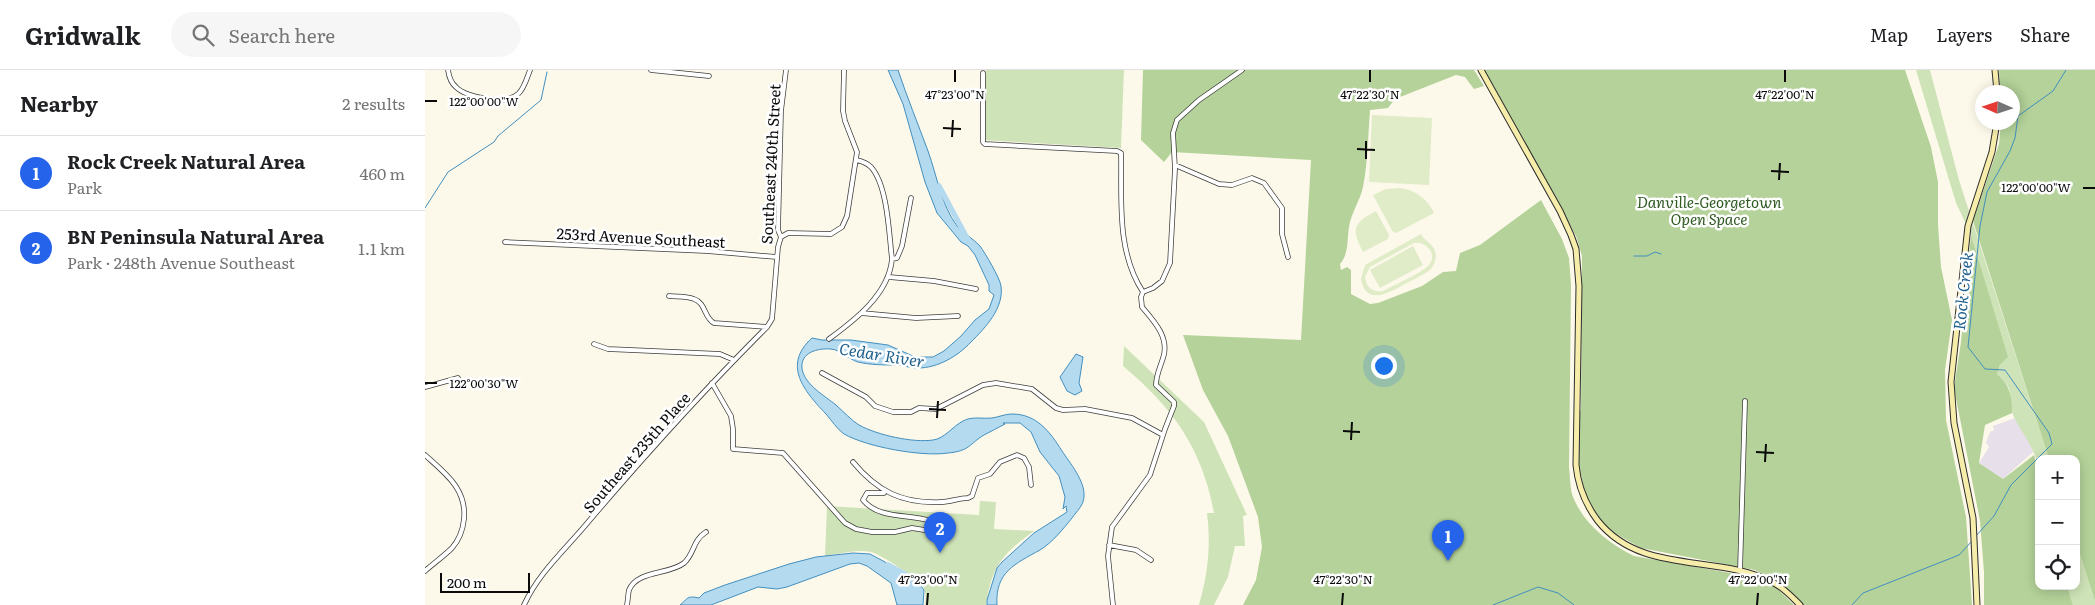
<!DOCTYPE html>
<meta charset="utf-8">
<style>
body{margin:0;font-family:Literata,serif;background:#f6f6f6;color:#202124}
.controls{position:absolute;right:15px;bottom:15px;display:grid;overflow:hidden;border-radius:10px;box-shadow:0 2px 12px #0003}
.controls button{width:45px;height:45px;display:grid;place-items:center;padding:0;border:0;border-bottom:1px solid #e0e0e0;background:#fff;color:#202124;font:25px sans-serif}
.compass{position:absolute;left:1550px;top:15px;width:45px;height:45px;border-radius:50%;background:#fff;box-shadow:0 2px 12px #0003;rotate:273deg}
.scale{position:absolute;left:15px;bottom:12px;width:90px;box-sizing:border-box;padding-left:5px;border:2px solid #0a0a0a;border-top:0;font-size:14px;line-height:18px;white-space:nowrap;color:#0a0a0a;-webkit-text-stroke:4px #fff;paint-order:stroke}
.you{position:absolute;left:958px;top:295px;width:18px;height:18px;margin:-12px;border:4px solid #fff;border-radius:50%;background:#1a73e8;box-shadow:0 0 0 8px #1a73e833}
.badge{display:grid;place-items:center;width:32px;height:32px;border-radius:50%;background:#2563eb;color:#fff;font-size:16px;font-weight:700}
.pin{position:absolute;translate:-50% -41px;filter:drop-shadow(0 1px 2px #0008)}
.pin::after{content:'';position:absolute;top:26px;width:18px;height:15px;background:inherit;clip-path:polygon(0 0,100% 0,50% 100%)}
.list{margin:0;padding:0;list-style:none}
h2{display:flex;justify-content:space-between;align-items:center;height:65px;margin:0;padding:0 20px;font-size:21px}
h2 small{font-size:16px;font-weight:400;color:#757577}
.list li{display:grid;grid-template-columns:32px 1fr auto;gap:15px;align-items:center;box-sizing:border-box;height:75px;padding:0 20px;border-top:1px solid #e0e0e0}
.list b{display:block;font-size:19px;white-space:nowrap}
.list p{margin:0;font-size:16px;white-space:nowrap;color:#757577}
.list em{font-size:16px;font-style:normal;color:#757577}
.icon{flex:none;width:28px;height:28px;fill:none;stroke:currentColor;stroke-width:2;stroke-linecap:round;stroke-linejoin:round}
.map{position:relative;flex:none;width:1670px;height:535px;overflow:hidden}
header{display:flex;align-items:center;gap:30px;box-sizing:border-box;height:70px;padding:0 25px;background:#fff;border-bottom:1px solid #e0e0e0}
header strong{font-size:24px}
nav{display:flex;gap:28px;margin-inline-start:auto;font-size:18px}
.search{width:350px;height:45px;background:#f6f6f6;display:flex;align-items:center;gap:12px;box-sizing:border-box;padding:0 18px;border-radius:28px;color:#757577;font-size:19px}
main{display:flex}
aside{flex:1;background:#fff}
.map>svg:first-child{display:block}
.industrial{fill:#e7dfe9}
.green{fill:#cfe3b8}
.forest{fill:#b4d299}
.pitch{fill:#e0ebc8;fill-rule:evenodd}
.water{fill:#b4daef;stroke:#428fbf}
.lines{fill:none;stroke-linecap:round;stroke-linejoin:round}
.stream{stroke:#428fbf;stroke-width:1}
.river{stroke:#b4daef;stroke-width:5.5}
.street-casing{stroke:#3d3d3d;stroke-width:5.5}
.secondary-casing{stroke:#2c2c2c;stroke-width:7}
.street{stroke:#fff;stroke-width:4}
.secondary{stroke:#f7edab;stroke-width:5}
.ticks{fill:none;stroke:#0a0a0a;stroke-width:2}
.labels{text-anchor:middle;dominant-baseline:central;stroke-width:5;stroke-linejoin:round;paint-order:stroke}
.street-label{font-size:15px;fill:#0a0a0a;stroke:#fff}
.park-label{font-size:15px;font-style:italic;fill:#2f5a22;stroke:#fff}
.water-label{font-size:16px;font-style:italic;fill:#21618e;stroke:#fff}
.ticks-label{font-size:12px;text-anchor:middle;fill:#0a0a0a;stroke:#fff;stroke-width:5;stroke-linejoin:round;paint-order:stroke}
</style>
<header>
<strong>Gridwalk</strong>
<div class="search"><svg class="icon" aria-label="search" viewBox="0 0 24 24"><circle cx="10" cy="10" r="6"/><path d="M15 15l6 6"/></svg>Search here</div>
<nav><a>Map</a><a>Layers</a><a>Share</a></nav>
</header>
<main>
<aside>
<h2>Nearby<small>2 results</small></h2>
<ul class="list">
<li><span class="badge">1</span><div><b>Rock Creek Natural Area</b><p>Park</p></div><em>460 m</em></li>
<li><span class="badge">2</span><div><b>BN Peninsula Natural Area</b><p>Park · 248th Avenue Southeast</p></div><em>1.1 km</em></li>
</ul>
</aside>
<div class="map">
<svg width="1670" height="535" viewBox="0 0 1670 535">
<rect width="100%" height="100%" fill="#fdf9ea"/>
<path class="industrial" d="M1601 344 1618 373 1578 409 1554 393 1564 377 1561 373 1565 362 1569 360 1568 356Z"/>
<path class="green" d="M561 0H699L696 78 558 70Z
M1491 0H1505L1534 110 1624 389H1614V427C1609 413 1613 410 1613 397 1611 379 1595 361 1588 345 1581 327 1593 322 1572 304L1575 295 1582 287 1546 165 1531 133Z
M699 276 779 352 822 445 818 446 820 476H810L803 507 789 535H774C783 504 786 475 782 443H789C777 378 748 338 698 296Z
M555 431 571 432 569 459 609 461C577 484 567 496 561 535H500C501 529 501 521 498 516 494 510 454 483 446 482 432 479 414 484 400 486L402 436 554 445Z
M1651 472 1670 531V535H1648L1642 516H1651Z"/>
<path class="forest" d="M718 0H1049L1059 16 1049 19 1040 7 1031 5 970 29 963 38 945 40C943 66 943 92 938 117 935 131 926 143 924 157 922 169 924 184 915 194L916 200 922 197 926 200V224L945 234 953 233 997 216 1018 202 1031 201 1035 183 1055 175 1116 130 1137 169 1144 188 1146 215 1144 397C1145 405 1145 416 1147 424 1157 453 1183 473 1209 486L1334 508 1350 516 1369 535H818L831 510 837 477 833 447 803 366 778 320 758 265 876 270 886 90 747 82 739 92 716 70Z
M1056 0H1480L1506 77 1513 112V155L1516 197 1527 250 1520 300 1521 350 1541 447 1547 535H1378L1361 517 1330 500 1216 478 1184 460 1162 432 1154 396 1153 347 1156 340 1157 186 1151 166 1082 41Z
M1574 0H1670V531L1651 472V389H1624L1548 151 1574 74 1576 53 1588 52V22H1575Z
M1546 165 1583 287 1575 295 1572 304C1585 315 1587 326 1587 343L1560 355 1554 393 1578 409 1609 385C1614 402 1608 410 1614 427V516H1642L1648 535H1559V502L1555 451 1529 318 1536 272Z"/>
<path class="pitch" d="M947 45 1007 48 1004 115 944 112Z
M975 118C990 120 1003 129 1009 143L971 163 968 162 948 125 961 119Z
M951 141 964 165 963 169 938 182C926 159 928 153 951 141Z
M996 164C1000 172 1010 174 1011 185 1011 190 1009 195 1006 199 999 205 989 209 982 213 967 221 941 238 936 209L940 195ZM989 173C1001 171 1013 184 1004 195 997 203 969 215 958 221 948 223 941 217 940 207L945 197Z
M988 176 998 195 955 218 945 200Z"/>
<path class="water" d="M463 0H473C482 27 493 54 503 81 512 106 516 134 532 156 538 164 548 168 555 176 560 183 575 208 576 216 579 238 561 257 546 272 533 286 513 298 493 298 486 298 480 296 473 295 459 295 446 295 433 292 423 289 416 280 406 279 393 278 375 282 377 299 380 315 400 326 411 335 419 342 426 350 434 355 452 365 488 373 508 370 519 369 528 356 538 351 547 346 557 349 567 348 574 347 580 344 587 344 612 344 625 362 637 381 645 393 660 411 659 426 659 435 652 441 647 448 638 459 628 472 615 480 590 494 570 502 572 535H562V530L572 498 577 492 609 463 642 442 641 436 638 439 640 427 634 406 615 382 606 362 595 353H578L580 354C573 358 566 361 559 365 544 374 545 381 523 383 497 387 442 377 419 364 412 359 407 351 401 344 379 321 357 295 387 268L397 270H426L463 275 490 287H508L519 281 536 266 550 250 564 239 569 225 564 221V215L550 185 543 176 536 172 512 143 500 112 478 34Z
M651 284 658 287 654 313 657 321 650 325 642 321 635 307Z
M428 483 445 484 460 492 476 505 490 508 499 520 498 535H472L466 513 442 496 434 493 425 494 362 517 352 519 333 517 286 535H255C263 529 261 525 274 528L279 523 300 515 364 494 391 487Z"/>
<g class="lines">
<path class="stream" d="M0 138 23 102 69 72 73 66 116 30 122 2
M1209 186H1222L1230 182 1236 184
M1550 467 1569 446 1586 415 1627 374 1624 363 1580 300 1560 299 1543 277 1555 156 1562 122 1585 81 1590 68 1593 46 1628 21 1641 0
M1068 535 1113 517 1133 523 1149 535
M1427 535 1438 523 1534 485 1548 470"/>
<path class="river" d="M514 116 543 170
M463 495 481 505 486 511"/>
<defs>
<path id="street" d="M23 0C24 7 26 13 31 17 41 28 82 35 93 24 99 19 102 8 105 0
M226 0 284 6
M558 3V72L560 74 692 81 696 83C697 129 691 181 718 222
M431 90C436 91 442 93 446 97 463 116 464 165 467 189
M750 95 794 114 807 115 827 108 839 113 857 138V164L863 187
M356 167 363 163 406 164 417 157 422 146 432 82 420 51 418 41 419 0
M80 172 282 181 352 187
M464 207 509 211 551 219
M244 226C252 227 262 226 269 229 281 233 279 248 289 253L342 257
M436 243 491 248 533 246
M404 269C430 250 464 224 467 189L472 188 477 176 486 128
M169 274 183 279 295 284 309 290
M397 303 441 327 450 336 468 342H486L494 338 511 339 558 315 571 313 607 319 631 338 638 340 660 339 707 348 738 365
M287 313 306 346 308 359V379L358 383 420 453 431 459 447 462H470L487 458 524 464
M0 317 33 308
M0 385C20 403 42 419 39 449 38 459 34 470 27 478 19 486 9 493 0 501
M428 392C452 421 477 434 516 432 525 432 534 428 543 428L547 426 553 408 565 404 575 392 592 385 599 388 604 397 606 415
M459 423H442L438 430C459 456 505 437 524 464
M684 475 711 480 726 490
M1315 501 1320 331
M99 535C114 502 141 479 164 451 221 384 280 319 342 257L347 249 353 177 356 167 353 160 356 41 361 0
M202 535C203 530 203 524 204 520 212 500 244 505 259 493 270 483 267 471 281 462
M688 535 683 486 687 457 725 405 740 359 749 336V332L731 315C731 305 735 298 738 288 745 268 729 251 717 237L716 227 718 222 728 218 737 211 745 193 750 99 748 63 752 50 774 30 817 0"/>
<path id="secondary" d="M1056 0 1135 141 1146 165 1151 179 1154 216 1151 395C1153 416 1160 434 1173 451 1217 506 1293 483 1349 513 1359 518 1367 527 1375 535
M1570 0 1572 22
M1552 535 1548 448 1529 353 1526 312 1543 156 1567 82 1572 52"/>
</defs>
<use href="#street" class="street-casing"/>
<use href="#secondary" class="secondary-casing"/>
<use href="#street" class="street"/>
<use href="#secondary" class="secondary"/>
</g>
<path class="ticks" d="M530 12V0M945 12V0M1360 12V0M0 31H12M518 58 536 59M527 67 528 50M932 79 950 80M941 89V71M1346 101 1364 102M1354 110 1355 93M1658 118H1670M0 313H12M504 339 521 340M512 348 513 331M918 361 935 362M926 370 927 352M1331 382 1349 383M1340 392 1341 374M502 535 503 523M917 535 918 523M1332 535 1333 523"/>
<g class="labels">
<g class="street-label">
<text transform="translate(345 94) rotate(-87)">Southeast 240th Street</text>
<text transform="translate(216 167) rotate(3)">253rd Avenue Southeast</text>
<text transform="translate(211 382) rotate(-49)">Southeast 235th Place</text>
</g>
<g class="park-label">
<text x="1284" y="131">Danville-Georgetown<tspan x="1284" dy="17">Open Space</tspan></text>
</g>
<g class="water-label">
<text transform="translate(1537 221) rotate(-84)">Rock Creek</text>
<text transform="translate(457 284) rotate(9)">Cedar River</text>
</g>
</g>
<g class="ticks-label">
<text x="530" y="29">47°23'00"N</text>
<text x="945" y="29">47°22'30"N</text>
<text x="1360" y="29">47°22'00"N</text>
<text x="59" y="36">122°00'00"W</text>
<text x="1611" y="122">122°00'00"W</text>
<text x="59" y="318">122°00'30"W</text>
<text x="503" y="514">47°23'00"N</text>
<text x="918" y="514">47°22'30"N</text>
<text x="1333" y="514">47°22'00"N</text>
</g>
</svg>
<div class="controls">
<button>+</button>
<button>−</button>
<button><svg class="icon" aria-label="locate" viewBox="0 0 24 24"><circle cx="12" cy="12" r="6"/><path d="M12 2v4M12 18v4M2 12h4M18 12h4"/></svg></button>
</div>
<svg class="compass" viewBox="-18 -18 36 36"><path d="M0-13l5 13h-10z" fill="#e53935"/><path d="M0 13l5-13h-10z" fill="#757577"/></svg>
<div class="scale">200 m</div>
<div class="you"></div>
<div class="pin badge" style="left:1023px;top:491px">1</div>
<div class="pin badge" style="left:515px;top:483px">2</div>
</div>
</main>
